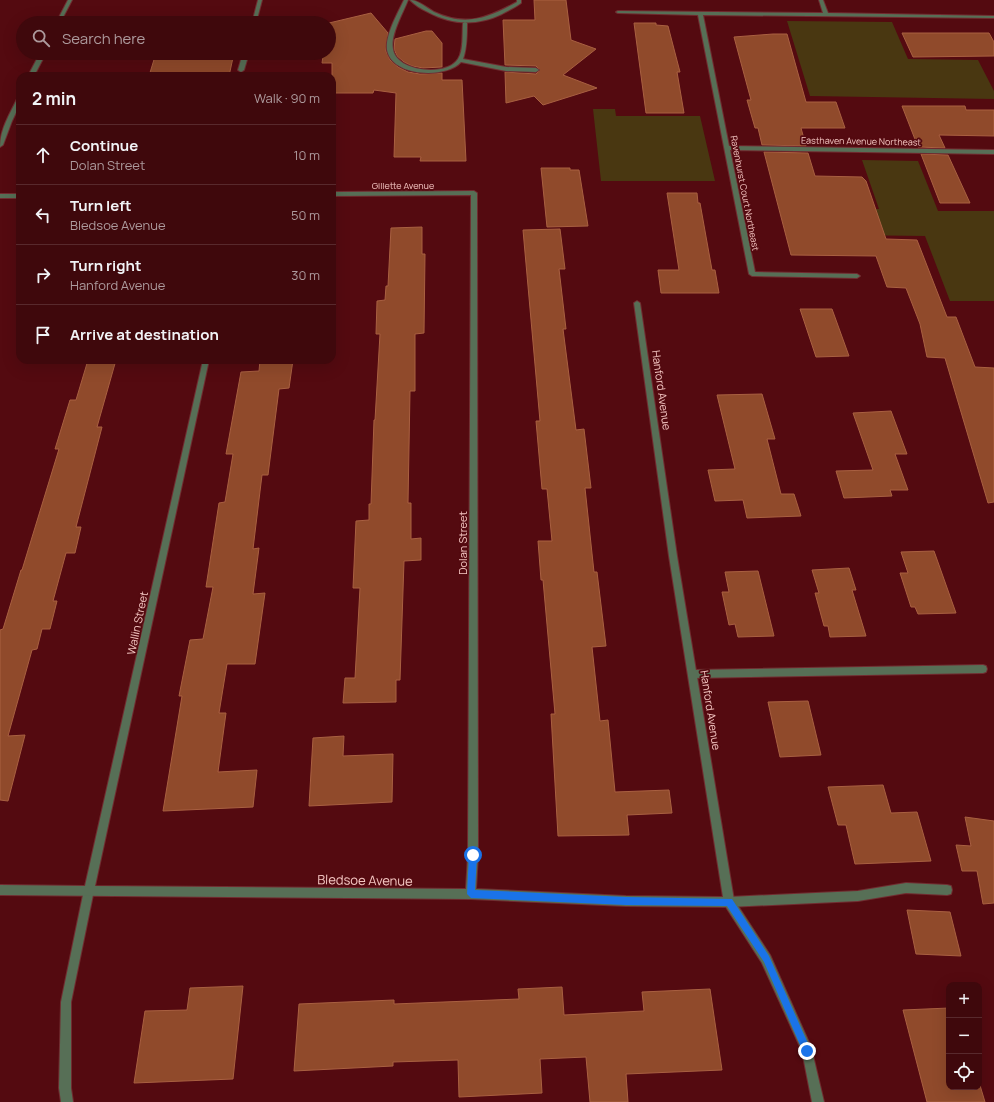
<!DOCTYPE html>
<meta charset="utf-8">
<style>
body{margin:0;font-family:Manrope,sans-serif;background:#4a161a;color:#f1f3f6}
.controls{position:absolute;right:12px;bottom:12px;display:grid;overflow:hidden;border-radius:8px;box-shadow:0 4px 16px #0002}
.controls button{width:36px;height:36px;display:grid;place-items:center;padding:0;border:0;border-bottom:1px solid #58292d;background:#3f080c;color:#f1f3f6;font:20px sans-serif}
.stop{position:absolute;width:12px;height:12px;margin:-9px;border:3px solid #1a73e8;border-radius:50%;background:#fff}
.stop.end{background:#1a73e8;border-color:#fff;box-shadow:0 1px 4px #0008}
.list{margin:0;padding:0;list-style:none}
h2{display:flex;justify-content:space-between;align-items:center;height:52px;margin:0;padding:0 16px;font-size:17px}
h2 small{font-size:13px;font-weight:400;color:#ad9a9d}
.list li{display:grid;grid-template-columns:26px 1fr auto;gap:12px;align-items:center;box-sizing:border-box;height:60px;padding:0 16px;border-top:1px solid #58292d}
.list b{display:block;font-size:15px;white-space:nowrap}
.list p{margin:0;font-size:13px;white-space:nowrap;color:#ad9a9d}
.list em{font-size:13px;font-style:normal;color:#ad9a9d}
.icon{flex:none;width:22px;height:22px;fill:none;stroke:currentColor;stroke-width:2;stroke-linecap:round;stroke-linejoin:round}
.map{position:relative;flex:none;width:994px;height:1102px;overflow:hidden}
.search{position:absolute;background:#3f080c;box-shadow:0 4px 16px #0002;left:16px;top:16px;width:320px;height:44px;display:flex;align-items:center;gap:10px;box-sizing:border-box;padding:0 14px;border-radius:22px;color:#ad9a9d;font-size:15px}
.panel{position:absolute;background:#3f080c;box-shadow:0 4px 16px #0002;left:16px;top:72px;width:320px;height:292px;border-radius:12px}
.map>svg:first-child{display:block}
.green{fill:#493711}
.building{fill:#904a2b;stroke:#a96041}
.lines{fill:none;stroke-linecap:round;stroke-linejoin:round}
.service-casing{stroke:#712c30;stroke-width:2}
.minor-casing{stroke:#712c30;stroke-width:2}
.service{fill:#576f56;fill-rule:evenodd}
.minor{fill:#576f56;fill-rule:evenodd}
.route{fill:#1a73e8}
.labels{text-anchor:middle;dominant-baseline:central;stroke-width:3.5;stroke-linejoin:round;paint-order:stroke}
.far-street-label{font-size:9px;fill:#f5c7c3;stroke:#540a10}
.street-label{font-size:11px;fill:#f5c7c3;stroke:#540a10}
.near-street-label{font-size:13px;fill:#f5c7c3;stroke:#540a10}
</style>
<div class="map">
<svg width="994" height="1102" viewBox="0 0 994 1102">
<rect width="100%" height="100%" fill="#540a10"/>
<path class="green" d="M787 21 892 22 908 59 978 60 994 91V99L810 96Z
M593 109H615L616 116H700L715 181H601Z
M862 160 918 161 938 211H994V301H950L925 236 845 235 837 209H879Z"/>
<path class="building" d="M534 0H566L571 40 596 49 563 75 597 88 543 105 534 96 506 103 505 72 536 74 540 70 536 66 505 65 503 20H535Z
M371 13 388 33 386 51 390 60 398 67 408 72 420 74 442 73V80H462L466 161H420L421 157H394L396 93 374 90 373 93H332V63H322L323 56H289V53H329V23Z
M634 23H656V25L668 26 680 72H677L684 113H646Z
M426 31H432L442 43V67L423 68 412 66 404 62 397 56 394 49 395 39Z
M902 33H989L994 42V56L913 57Z
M773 34H787L806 102H836L845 128H801L806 146 762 145 758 128H755L747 100H751L734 37Z
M156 53H234L229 76H149Z
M902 106H965L966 110H994V136L939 135 945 148 918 147Z
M764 152 808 153 815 176 862 177 866 181 886 239 917 240 947 317H956L975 367 994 368V502L988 503 945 358 927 357 920 324 906 288 887 287 876 256 791 255Z
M921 154 948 155 970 203H940Z
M541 168H570V170H579L588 226 547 227Z
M667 193H697L698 203H700L712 270H715L719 293H661L658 270H679Z
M422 227V254H425L424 333 415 334V391H410L408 503H411V539L421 538V560L404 561 400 680H396V702L343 703 345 678H355L360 588H353L356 521 369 520V504H371L374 420H375L380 334H376L377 301 385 300 386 286H388L391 228Z
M560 229 565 269H559L566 329H563L576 430 584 429 591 488H585L594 572H597L606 646 592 647 600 721 608 720 615 792 669 790 672 813 627 815 629 835 558 836 551 714H555L543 580H541L538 541H552L547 489H542L536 421H540L523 230Z
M800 309H832L849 356 816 357Z
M88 360H116L97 427H102L76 527H81L75 553H66L53 601H57L50 629H42L37 649 32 650 8 736 25 735 8 801 0 800V630L3 629 21 570H22L59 449H55L70 400H76Z
M260 360H293L289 388 279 389 268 475H262L253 549 259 548 253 594 265 593 255 664H227L219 713H226L218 772 257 770 253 807 163 811 182 696H179L190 640 203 639 213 587H206L219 503 225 502 233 454H226L241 372 259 371Z
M762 394 775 439H767L781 494H794L801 516 747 518 743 500 715 501 708 470 735 469 717 395Z
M891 411 907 454H895L908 490H890L892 496 844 498 836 471 873 470 853 413Z
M934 551 956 613 918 614 915 607H911L900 573H908L901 552Z
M849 568 856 590H852L866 636 830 637 828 626H824L815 593H819L812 570Z
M758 571 774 636 738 637 735 624 729 625 722 592H729L725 572Z
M808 701 821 755 780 757 768 702Z
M344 736 343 756 393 754 392 802 309 806 313 738Z
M883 785 891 813 917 812 931 861 855 864 846 825H838L828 787Z
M965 817 994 821V903L983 904 977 871H962L956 845 971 846Z
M907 910 950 912 961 956 916 954Z
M243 986 233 1079 134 1083 145 1011 187 1010 190 988Z
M562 987 564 1015 644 1011 642 992 710 989 722 1070 626 1074 628 1102H590L586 1057 540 1059 542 1093 459 1097 458 1060 393 1062V1066L294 1071 299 1004 394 1000V1004L519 999 518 989Z
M949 1008V1087H979V1082L985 1102H927L903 1010Z"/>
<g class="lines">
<defs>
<path id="service" d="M258 0H262L256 23H252Z
M404 0H408C403 13 390 35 393 49 396 72 447 77 458 59 464 50 462 34 463 23L465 22 467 23C467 35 467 48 463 59L506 67 536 68 539 70 536 72 506 71 461 62C446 79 392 77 387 50 385 35 398 13 404 0Z
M243 53H249L244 70 241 72 238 70Z
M983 665 986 666 987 669 986 672 983 673 693 678 690 677 689 674 690 671 693 670Z
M906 883 947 885 951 886 952 890 951 894 947 895 906 893 858 901 729 907 725 906 724 902 725 898 729 897 858 891Z
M89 885 93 886 94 890 71 1002V1088L73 1102H61L59 1088 61 1002 84 890 85 886Z"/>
<path id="minor" d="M68 0H72L60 23H56Z
M410 0C418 0 427 8 434 12 466 27 488 18 517 2V0H521V3C516 7 509 10 502 14 477 26 452 25 428 12 421 9 415 5 410 0Z
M819 0H823L828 13 994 16V18L703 15 729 146 994 150V154L730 150 755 272 857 274 860 276 857 278 752 276 749 274 698 15 618 13 616 12 618 11 823 13Z
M40 53H46L34 76H28Z
M20 97V104L12 121 3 145 0 147C0 129 10 114 17 99Z
M474 191 477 193 478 855 476 889 626 896 723 897 669 556 634 303 637 301 640 303 677 556 734 900 770 955 811 1047 824 1102H812L802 1051 762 963 726 907 626 906 471 899 0 895V885L85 886 203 360H209L95 886 466 889 468 855 471 195 332 196V192Z
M0 194H20V198H0Z"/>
</defs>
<use href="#service" class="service-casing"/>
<use href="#minor" class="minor-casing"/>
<use href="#service" class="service"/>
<use href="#minor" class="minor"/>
</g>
<path class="route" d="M473 851 477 855 475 890 626 897 732 899 769 956 810 1048 811 1051 810 1054 807 1055 804 1054 764 962 727 906 626 905 471 898 467 894 469 855Z"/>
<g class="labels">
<g class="far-street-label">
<text transform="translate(861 141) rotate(1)">Easthaven Avenue Northeast</text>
<text x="403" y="185">Gillette Avenue</text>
<text transform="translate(745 193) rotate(79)">Ravenhurst Court Northeast</text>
</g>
<g class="street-label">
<text transform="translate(662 390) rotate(82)">Hanford Avenue</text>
<text transform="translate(462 543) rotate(-90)">Dolan Street</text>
<text transform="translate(137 623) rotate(-78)">Wallin Street</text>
<text transform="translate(711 710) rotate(81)">Hanford Avenue</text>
</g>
<g class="near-street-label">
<text transform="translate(365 880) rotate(1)">Bledsoe Avenue</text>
</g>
</g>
</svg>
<div class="controls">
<button>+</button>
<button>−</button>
<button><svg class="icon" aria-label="locate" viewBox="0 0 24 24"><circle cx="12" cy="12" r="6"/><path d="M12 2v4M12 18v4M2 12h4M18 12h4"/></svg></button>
</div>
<div class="stop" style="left:473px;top:855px"></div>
<div class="stop end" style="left:807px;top:1051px"></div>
<div class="search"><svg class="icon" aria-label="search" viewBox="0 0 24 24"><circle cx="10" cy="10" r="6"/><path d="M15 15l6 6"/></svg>Search here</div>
<section class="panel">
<h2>2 min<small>Walk · 90 m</small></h2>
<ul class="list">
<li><svg class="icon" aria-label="ahead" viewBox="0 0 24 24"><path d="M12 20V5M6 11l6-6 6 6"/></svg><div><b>Continue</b><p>Dolan Street</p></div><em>10 m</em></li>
<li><svg class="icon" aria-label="left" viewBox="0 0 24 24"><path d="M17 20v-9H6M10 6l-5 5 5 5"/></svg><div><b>Turn left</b><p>Bledsoe Avenue</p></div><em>50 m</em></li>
<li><svg class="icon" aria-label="right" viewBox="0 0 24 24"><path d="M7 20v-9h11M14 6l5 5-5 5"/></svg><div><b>Turn right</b><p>Hanford Avenue</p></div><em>30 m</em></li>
<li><svg class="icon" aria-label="arrive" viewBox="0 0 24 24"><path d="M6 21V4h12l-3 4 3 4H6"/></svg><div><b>Arrive at destination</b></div></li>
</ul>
</section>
</div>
